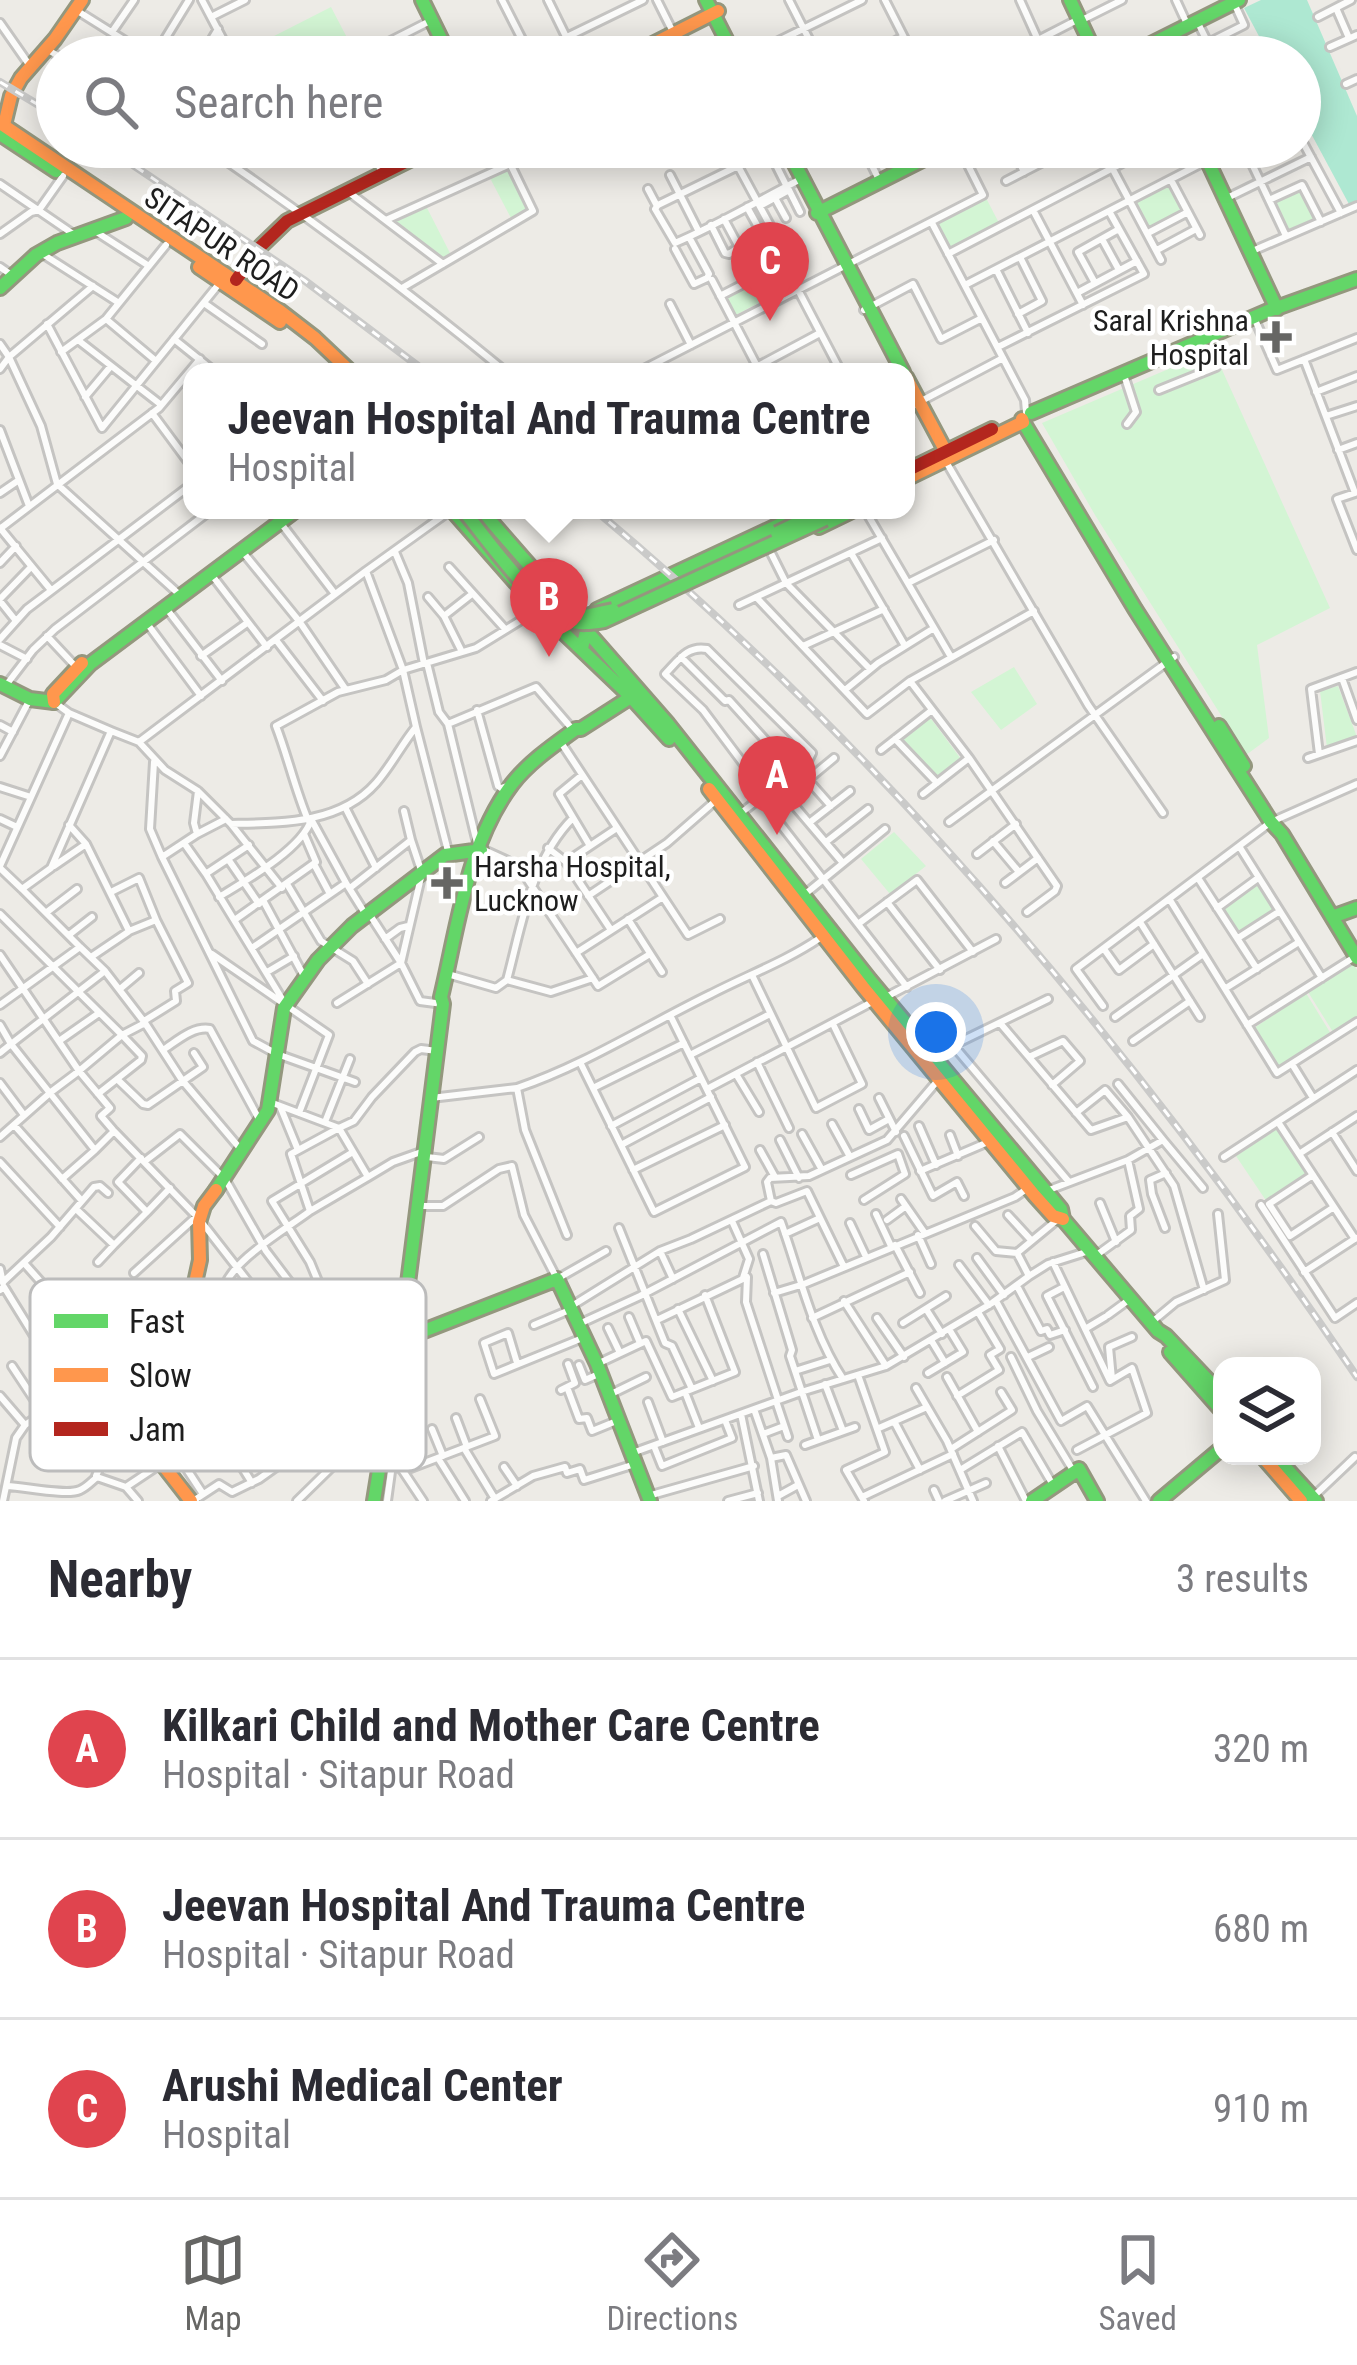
<!DOCTYPE html>
<meta charset="utf-8">
<style>
body{margin:0;font-family:"Roboto Condensed",sans-serif;background:#f2f2f3;color:#2b2b33}
.controls{position:absolute;right:36px;bottom:36px;display:grid;overflow:hidden;border-radius:24px;box-shadow:0 6px 30px #0003}
.controls button{width:108px;height:108px;display:grid;place-items:center;padding:0;border:0;border-bottom:3px solid #e1e1e2;background:#fff;color:#2b2b33;font:60px sans-serif}
.you{position:absolute;left:936px;top:1032px;width:42px;height:42px;margin:-30px;border:9px solid #fff;border-radius:50%;background:#1a73e8;box-shadow:0 0 0 18px #1a73e833}
.badge{display:grid;place-items:center;width:78px;height:78px;border-radius:50%;background:#666664;color:#fff;font-size:39px;font-weight:700}
.pin{position:absolute;translate:-50% -99px;filter:drop-shadow(0 3px 6px #0008)}
.pin::after{content:'';position:absolute;top:63px;width:42px;height:36px;background:inherit;clip-path:polygon(0 0,100% 0,50% 100%)}
.popup{position:absolute;left:183px;top:363px;width:732px;height:156px;box-sizing:border-box;display:grid;place-content:center;border-radius:24px;background:#fff;filter:drop-shadow(0 3px 9px #0005);font-size:39px;white-space:nowrap;color:#7c7c81}
.popup b{font-size:45px;color:#2b2b33}
.popup::after{content:'';position:absolute;left:50%;top:100%;margin-left:-24px;border:24px solid transparent;border-top-color:#fff}
.list{margin:0;padding:0;list-style:none}
h2{display:flex;justify-content:space-between;align-items:center;height:156px;margin:0;padding:0 48px;font-size:51px}
h2 small{font-size:39px;font-weight:400;color:#7c7c81}
.list li{display:grid;grid-template-columns:78px 1fr auto;gap:36px;align-items:center;box-sizing:border-box;height:180px;padding:0 48px;border-top:3px solid #e1e1e2}
.list b{display:block;font-size:45px;white-space:nowrap}
.list p{margin:0;font-size:39px;white-space:nowrap;color:#7c7c81}
.list em{font-size:39px;font-style:normal;color:#7c7c81}
.icon{flex:none;width:66px;height:66px;fill:none;stroke:currentColor;stroke-width:2;stroke-linecap:round;stroke-linejoin:round}
.map{position:relative;flex:none;width:1357px;height:1501px;overflow:hidden}
.search{position:absolute;background:#fff;box-shadow:0 6px 30px #0003;left:36px;right:36px;top:36px;height:132px;display:flex;align-items:center;gap:30px;box-sizing:border-box;padding:0 42px;border-radius:66px;color:#7c7c81;font-size:45px}
.sheet{height:696px;background:#fff}
nav{display:flex;justify-content:space-around;align-items:center;box-sizing:border-box;height:168px;border-top:3px solid #e1e1e2;background:#fff;font-size:33px;color:#7c7c81}
nav a{display:grid;justify-items:center;gap:6px}
nav .on{color:#666664}
.map>svg:first-child{display:block}
.park{fill:#d3f5d4}
.pitch{fill:#aee8d2}
.lines{fill:none;stroke-linecap:round;stroke-linejoin:round}
.street-casing{stroke:#c5c4c2;stroke-width:12}
.fast-casing{stroke:#94977e;stroke-width:18}
.slow-casing{stroke:#94977e;stroke-width:18}
.jam-casing{stroke:#94977e;stroke-width:18}
.street{stroke:#fcfcfb;stroke-width:6}
.fast{stroke:#63d668;stroke-width:12}
.slow{stroke:#ff974d;stroke-width:12}
.jam{stroke:#b3261e;stroke-width:12}
.rail-casing{stroke:#cacac9;stroke-width:8}
.rail{stroke:#fff;stroke-width:3;stroke-dasharray:9;stroke-linecap:butt}
.fast-bridge-casing{stroke:#94977e;stroke-width:18;stroke-linecap:butt}
.fast-bridge{stroke:#63d668;stroke-width:12}
.poi-dot{fill:#666664;stroke:#fff;stroke-width:4.5}
.labels{text-anchor:middle;dominant-baseline:central;stroke-width:9;stroke-linejoin:round;paint-order:stroke}
.street-label{font-size:30px;fill:#1e1e1e;stroke:#fff}
.poi-label{font-size:30px;fill:#1e1e1e;stroke:#fff;text-anchor:end}
.key{fill:#fff;stroke:#bcbcbc;stroke-width:3}
.key-label{font-size:33px;fill:#1e1e1e}
</style>
<div class="map">
<svg width="1357" height="1501" viewBox="0 0 1357 1501">
<rect width="100%" height="100%" fill="#edebe6"/>
<path class="park" d="M331 7 355 53 348 57H238L237 55Z
M508 169 530 210 512 220 490 178Z
M1169 185 1182 211 1148 229 1134 203Z
M1302 189 1317 220 1289 234 1274 202Z
M986 198 999 223 950 248 938 223Z
M426 206 451 255 443 259 393 221Z
M782 266 792 285 734 316 724 297Z
M1213 350 1330 608 1257 645 1269 738 1246 755 1095 515 1042 423Z
M1014 667 1037 704 1001 730 971 692Z
M1338 686 1357 737 1327 748 1320 691Z
M929 716 961 759 937 779 900 740Z
M894 832 926 866 890 894 861 859Z
M1258 885 1275 910 1238 934 1222 909Z
M1353 964 1357 970V1017L1333 1032 1308 992Z
M1306 993 1331 1034 1278 1068 1254 1028Z
M1277 1129 1308 1174 1267 1202 1236 1156Z"/>
<path class="pitch" d="M1261 0H1307L1357 116V203L1350 206 1300 113V57H1270L1244 8Z"/>
<g class="lines">
<defs>
<path id="street" d="M202 0 232 57
M502 0 531 57
M548 0 576 57
M657 0 674 34
M789 0 818 57
M885 0 914 57
M1020 0 1038 40
M1176 0 1187 24
M1336 8 1349 38
M76 10 151 57
M211 17 245 0
M1318 17 1351 0
M1082 20 1122 0
M0 23 30 66
M1198 23 1215 57
M112 32 134 0
M567 37 643 0
M1208 43 1244 25 1234 3
M1330 47 1357 35
M48 50 60 57
M154 57 189 0
M201 57 218 29
M359 57 432 20
M746 57 862 0
M865 57 903 37
M1005 57 1077 20
M1346 84 1357 79
M1300 137 1341 213
M206 147C310 218 409 292 506 372
M284 147 306 162 339 147
M369 147 381 170
M729 147 738 166
M767 147 787 187
M863 147 880 182
M1012 147 1024 172
M1101 147 1161 260
M1244 147 1286 236
M1252 163 1285 147
M670 175 699 232
M1171 180 1200 235
M1006 181 1072 147
M0 184 76 236
M648 189 657 206
M346 190 443 264
M775 198 786 218
M1225 199 1311 157
M1269 200 1302 185 1321 222
M760 206 789 190 800 212
M747 207 762 234 772 231V229L738 166 658 205 655 209 675 243C718 225 759 200 801 179
M1033 210 1083 305
M386 220 510 164
M932 223 1025 400 1026 412
M711 225 725 253 729 254 739 247 724 219
M95 231 149 266
M1148 233 1188 212
M0 234 31 212 39 210 63 176
M1102 239 1119 270
M675 249 694 284 707 278 709 274 689 237
M1157 250 1196 229
M1250 252 1357 206
M41 253 119 303
M948 254 1153 147
M0 267 13 276
M996 269 1028 333
M712 280 760 372
M1095 283 1078 252 1119 229
M965 285 1208 160
M402 288 533 211 502 147
M1077 293 1137 261
M720 296 784 263 841 372
M204 303 262 344
M670 304 691 345
M864 310 913 284 941 339 982 318
M1018 314 1042 301 1020 257
M106 319 156 361
M1256 322 1277 370 1357 338
M47 324 102 428 218 285
M174 339 215 372
M78 340 160 404
M0 344 9 357 41 426 57 484 181 596
M998 347 1144 274 1109 211
M61 352 106 319 166 245
M1304 359 1355 493
M0 369 9 357 93 286
M638 372 983 195 959 147
M747 372 820 333
M1125 378 1136 412 1127 424
M1159 390 1216 367
M1316 392 1357 376
M85 397 111 366
M906 409 1003 358
M152 413 192 467
M1326 416 1357 406
M0 430 29 506
M1338 450 1357 443
M945 460 1088 705 1163 813
M0 493 19 480
M1355 493 1337 499 1357 550
M865 510 951 657
M280 522 335 594
M0 528 51 590
M1 528 159 408 200 359
M769 549 786 583 870 669
M242 551 299 621 346 690
M395 552 408 583 424 664
M851 553 905 646
M0 563 16 546
M449 567 505 629
M211 574 267 647
M908 583 994 540
M428 597 444 616 462 652
M756 597 867 714 910 681 1034 611
M0 599 31 567
M0 601 16 621
M739 605 882 538
M166 608 222 681
M444 616 472 594
M146 622 201 696
M47 636 77 668
M0 639 27 609 192 484
M276 640 323 701
M0 645 27 659
M803 646 884 609
M201 656 247 623
M681 657 725 701 729 700 794 772
M427 663 439 712 448 724
M1342 678 1357 720
M910 681 969 758 1057 886 1055 891 1027 912
M7 684 33 650 55 629 211 510
M845 690 878 663 934 628
M477 710 498 786 501 788 507 786
M0 725 13 732
M416 727 449 855
M111 731 139 742 165 770 198 791 194 823 197 834 162 857 253 1041 277 1054 355 1082
M895 739 937 783
M139 742 366 571
M562 744 688 935 720 919
M881 750 932 710
M1319 754 1311 689 1357 672
M0 756 30 699
M1308 758 1357 741
M154 762 150 829 162 857
M582 775 559 794 590 846
M808 780 831 806
M0 787 31 797
M198 791 231 824C281 823 340 824 376 783 391 766 402 744 416 727L403 670 366 571 451 510
M923 794 969 758
M787 797 843 863
M760 798 907 987
M345 807 376 868
M404 811 411 840
M770 811 834 758
M741 813 808 761 812 753 707 649C687 645 678 661 665 674L703 710 766 794
M0 819 17 827
M311 819 346 883
M308 820C295 789 288 757 276 726L338 692 386 680 403 670 476 648 536 611
M949 822 1174 657
M809 823 850 791
M231 824 282 888
M197 834 226 819
M993 841 1019 872
M826 842 868 809
M184 843 206 874 284 1002
M86 844 129 931 156 920 188 983 175 991 176 1001 144 1021
M1239 846 1322 978
M478 847 448 724 536 687 574 731
M548 848 566 862 611 930
M484 850 508 861 526 877 598 986 650 954
M977 854 1016 824
M228 859 259 904
M566 862 617 828
M314 864 330 894
M0 866 69 713 54 702
M54 866 86 844 69 825
M0 868 22 889 51 868 111 731 69 713
M207 873 249 845
M1198 878 1257 969
M1005 883 1038 858
M287 884 321 941 353 961 368 984
M23 890 80 947
M111 892 139 878 156 920
M804 895 885 829
M588 896 667 843 714 802
M219 897C245 881 302 849 311 820
M1170 900 1277 1073 1357 1022
M264 902 305 978
M887 902 940 970
M1217 908 1258 878
M47 912 77 889
M0 914 122 1035 79 1071 0 955
M370 915 401 963 420 1001 443 1004
M236 919 316 862 304 834
M628 919 662 972
M1140 922 1200 1017
M858 924 917 880 973 952
M69 935 92 917
M1238 938 1280 911
M385 939 400 928 408 926
M252 948 346 883 366 915
M1104 949 1119 970 1154 944
M576 953 663 897
M212 954 329 1035 299 1113
M91 957 128 932
M267 972 294 956
M451 975 496 988 507 980 551 992 593 978
M752 975 816 1108 862 1084 833 1024
M507 980C522 924 531 860 573 818
M1226 988 1299 942
M120 989 139 973
M886 997 996 939
M337 1003 401 963 422 873 411 840 350 888
M0 1005 80 947 105 971
M1103 1006 1076 969 1271 822 1357 784
M1115 1017 1203 954
M1000 1023 1091 1130 1128 1117 1105 1090 1076 1113
M0 1025 11 1044 105 971 145 1023 182 1080 243 1152
M1247 1025 1356 956
M59 1041 99 1013
M1133 1041 1190 1001
M953 1045 1069 1182
M163 1050C177 1041 193 1026 210 1029L260 1121
M0 1053 11 1044 95 1150 114 1131 200 1220 370 1438 368 1448
M690 1055 770 1014
M933 1055 1048 999
M1029 1057 1063 1041 1080 1061 1052 1085
M580 1062 654 1212 745 1167 670 1015
M757 1062 789 1128
M1292 1064 1313 1098
M736 1074 759 1112
M117 1079 143 1104 148 1105 203 1067 194 1053
M0 1083 24 1115
M1118 1084 1163 1140
M593 1088 684 1043
M707 1089 874 1001
M98 1094 141 1060 142 1056 122 1035 145 1023
M431 1098 517 1088
M879 1098 896 1132
M270 1102 339 1128 354 1121 372 1097 415 1052 421 1049 437 1051
M280 1106 298 1150
M859 1109 869 1130 889 1119
M1128 1117 1174 1186 1204 1290
M325 1122 350 1059
M1278 1122 1355 1239
M832 1124 849 1155
M611 1126 701 1078
M919 1126 936 1165
M1332 1132 1357 1171
M802 1134 822 1170
M950 1135 958 1156
M904 1136 933 1196 957 1182 964 1196
M0 1137 51 1092 79 1071 110 1108 101 1116 113 1130
M780 1140 799 1178
M621 1145 711 1097
M760 1150 775 1177
M1299 1154 1357 1116
M427 1157 444 1159 479 1137
M1224 1157 1357 1070
M141 1158 118 1182 147 1212 170 1188
M0 1162 60 1227
M144 1162 180 1134 225 1179 266 1251 335 1342
M633 1170 725 1125
M920 1171 988 1142
M851 1175 898 1154 905 1174 864 1200
M1313 1175 1269 1204 1290 1236 1334 1207
M368 1177 393 1162 424 1151
M62 1179 95 1150
M1049 1190 1128 1160 1163 1140 1203 1188
M901 1199 924 1232
M82 1201 94 1187 100 1186 108 1193
M771 1201 767 1182 770 1178 809 1176 887 1140 939 1079
M1100 1203 1116 1242
M1261 1205 1335 1318 1357 1303
M418 1206H443L499 1169 512 1166 524 1215 557 1279 606 1251
M76 1209 114 1245 147 1212
M876 1214 891 1246
M1008 1215 1031 1240
M887 1220 906 1206
M732 1221 749 1259 743 1278
M850 1223 866 1257
M975 1226 996 1251 1017 1253
M619 1228 665 1343 672 1346 692 1389
M1165 1228 1152 1194 1150 1180 1166 1173
M785 1234 820 1218
M567 1235 525 1130 517 1088C585 1065 647 1025 711 994 748 975 786 961 820 938
M918 1235 931 1264
M895 1245 920 1293
M660 1251 673 1279
M763 1254 792 1350 790 1356 818 1440
M1098 1254 1131 1230 1130 1216 1139 1209 1128 1160
M977 1258 1004 1295
M98 1262 114 1245
M1053 1262 1110 1381 1132 1368 1147 1413 1077 1450
M24 1263 89 1336
M959 1265 989 1305
M0 1269 3 1283
M1304 1272 1356 1238
M134 1273 197 1216
M1029 1276 1048 1264 1086 1252
M3 1282 51 1237 82 1201 14 1125
M1017 1286 1041 1331 1047 1329 1050 1335 1065 1330
M1064 1287 1047 1296 1093 1387
M0 1290 4 1287 33 1334 108 1408 121 1415
M774 1293 804 1284 1015 1197 1025 1190
M844 1301 886 1366
M996 1301 1061 1421 1087 1406 1146 1501
M570 1307 660 1251 691 1239 771 1201 776 1203 807 1191 844 1267
M191 1308 349 1450 297 1501
M678 1309 713 1381
M926 1309 942 1334
M1108 1315 1130 1299
M318 1317 327 1303 310 1262 272 1201 353 1152
M629 1317 640 1343
M812 1318 910 1272
M877 1318 904 1357
M657 1320 747 1277 746 1302 778 1400
M1152 1322 1176 1302 1225 1280 1218 1214
M903 1323 946 1296
M579 1324 640 1296 781 1222C800 1275 812 1332 843 1379
M534 1325 572 1309
M608 1328 620 1353
M1085 1329 1105 1317
M931 1340 945 1363
M169 1345C191 1364 206 1387 230 1403L239 1400 252 1420 287 1459
M272 1350C260 1340 223 1310 223 1294 224 1264 288 1228 310 1211L291 1154 339 1128 368 1177 310 1211
M182 1357 206 1323
M1011 1357 1037 1411 1074 1472
M1028 1357 1049 1347
M517 1363 508 1333 484 1343 494 1374 585 1337
M597 1364 646 1341 672 1397 735 1372 705 1295
M579 1365 585 1380 601 1373
M12 1366 43 1413
M795 1371 830 1360
M928 1373 963 1352 949 1329
M858 1375 885 1452 846 1470 864 1501
M947 1377 978 1432
M1112 1379 1109 1347 1132 1337
M825 1384 843 1431
M567 1387 579 1419 587 1418 592 1431 619 1420
M916 1388 947 1441 973 1501
M561 1390 575 1383 568 1364
M685 1392 699 1428
M609 1395 646 1377
M0 1396 25 1425
M957 1396 999 1370 990 1355 1000 1349 978 1312
M239 1400 245 1391 262 1375
M776 1401 788 1437
M648 1402 663 1442
M754 1409 771 1458 778 1501
M741 1414 759 1501
M456 1418 467 1447
M895 1423 920 1470
M879 1428 927 1407
M432 1429 443 1456
M264 1432 293 1402
M763 1434 784 1426
M140 1439 168 1402 146 1371
M226 1441 252 1483
M805 1445 855 1427
M654 1446 662 1466 732 1438 725 1420
M998 1446 1026 1501
M464 1448 495 1499
M951 1449 1012 1410 1001 1392
M282 1450 312 1418
M632 1453 801 1392 886 1366 992 1303 1029 1276 1017 1253 1057 1220
M438 1458 465 1501
M771 1458 786 1455 806 1501
M504 1467 517 1486
M960 1470 1022 1432 1053 1485
M403 1471 423 1501
M96 1476 101 1464 96 1453 105 1447 110 1448 129 1429
M7 1486C26 1487 67 1496 80 1490 87 1487 92 1481 97 1477L126 1487 162 1463
M126 1487 138 1501
M934 1490 939 1501
M203 1494 188 1471 252 1420
M648 1496 754 1466
M778 1496 798 1485
M1314 1496 1355 1457
M862 1497 953 1454
M3 1501 16 1438 25 1425 43 1413 80 1380
M193 1501 219 1484 232 1492 259 1479 287 1459 368 1448 384 1450 403 1471 495 1436 480 1399
M387 1501 410 1333
M491 1501 533 1476 565 1467 567 1473 580 1469 584 1480 635 1464
M728 1501 758 1493
M945 1501 986 1483"/>
<path id="fast" d="M422 0 450 57
M706 0 735 57
M1070 0 1097 57
M1125 57 1239 0
M0 134 56 171
M786 147 903 372
M1201 147 1277 309
M817 213 948 147
M0 288 36 255 57 243 126 218
M1031 413 1268 311 1357 279
M1023 422 1135 609 1271 822 1282 834 1357 958
M452 510 539 609 631 697 669 739
M481 510 668 724 870 980 1061 1209 1063 1219 1158 1331 1166 1336 1222 1395
M819 527 854 510
M582 648 587 627 597 610 811 510
M0 684 30 699 54 702 90 664 296 510
M1219 726 1244 766
M1332 917 1357 908
M216 1190 268 1110 284 1008 318 960 352 926 445 855 481 850
M400 1332H421L557 1279 597 1364 650 1501
M1170 1352 1222 1411
M1275 1456 1316 1501
M374 1501 404 1315 443 1004 441 997C458 926 467 844 512 784 529 762 554 745 576 729H581L631 697
M1032 1501 1079 1469 1097 1501
M1159 1501 1222 1448"/>
<path id="slow" d="M627 57 718 11
M0 123 280 311 315 338 351 372
M4 125 11 96 21 78 55 39 82 0
M199 267 280 322
M906 377 945 450V456
M906 479 1023 422 1022 419
M54 702 53 694 82 663
M709 789 863 987 1035 1196 1053 1216 1063 1219
M1262 1456 1301 1501
M191 1501 149 1447 126 1426 121 1415 127 1390 165 1352 191 1301 200 1260 199 1222 204 1206 216 1190"/>
<path id="jam" d="M236 280 259 248 287 221 436 147
M906 471 992 429"/>
</defs>
<use href="#street" class="street-casing"/>
<use href="#fast" class="fast-casing"/>
<use href="#slow" class="slow-casing"/>
<use href="#jam" class="jam-casing"/>
<use href="#street" class="street"/>
<use href="#fast" class="fast"/>
<use href="#slow" class="slow"/>
<use href="#jam" class="jam"/>
<defs>
<path id="rail" d="M0 82 57 116
M106 147 304 280 426 372
M595 510C891 757 1141 1058 1357 1377"/>
</defs>
<use href="#rail" class="rail-casing"/>
<use href="#rail" class="rail"/>
<defs>
<path id="fast-bridge" d="M463 510C488 540 532 604 567 620 579 625 592 623 604 621L825 519
M777 533 820 512
M557 606 585 616 613 610"/>
</defs>
<use href="#fast-bridge" class="fast-bridge-casing"/>
<use href="#fast-bridge" class="fast-bridge"/>
</g>
<g class="poi-dot">
<path d="M1270 319h12v12h12v12h-12v12h-12v-12h-12v-12h12z"/>
<path d="M441 865h12v12h12v12h-12v12h-12v-12h-12v-12h12z"/>
</g>
<g class="labels">
<g class="street-label">
<text transform="translate(222 244) rotate(34)">SITAPUR ROAD</text>
</g>
<g class="poi-label">
<text x="1249" y="320">Saral Krishna<tspan x="1249" dy="34">Hospital</tspan></text>
<text x="474" y="866" text-anchor="start">Harsha Hospital,<tspan x="474" dy="34">Lucknow</tspan></text>
</g>
</g>
<rect x="30" y="1279" width="396" height="192" rx="18" class="key"/>
<rect x="54" y="1314" width="54" height="14" fill="#63d668"/>
<rect x="54" y="1368" width="54" height="14" fill="#ff974d"/>
<rect x="54" y="1422" width="54" height="14" fill="#b3261e"/>
<g class="key-label">
<text x="129" y="1333">Fast</text>
<text x="129" y="1387">Slow</text>
<text x="129" y="1441">Jam</text>
</g>
</svg>
<div class="controls">
<button><svg class="icon" aria-label="layers" viewBox="0 0 24 24"><path d="M12 4l9 5-9 5-9-5zM3 14l9 5 9-5"/></svg></button>
</div>
<div class="you"></div>
<div class="pin badge" style="left:777px;top:835px;background:#e0444e">A</div>
<div class="pin badge" style="left:549px;top:657px;background:#e0444e">B</div>
<div class="popup"><b>Jeevan Hospital And Trauma Centre</b>Hospital</div>
<div class="pin badge" style="left:770px;top:321px;background:#e0444e">C</div>
<div class="search"><svg class="icon" aria-label="search" viewBox="0 0 24 24"><circle cx="10" cy="10" r="6"/><path d="M15 15l6 6"/></svg>Search here</div>
</div>
<section class="sheet">
<h2>Nearby<small>3 results</small></h2>
<ul class="list">
<li><span class="badge" style="background:#e0444e">A</span><div><b>Kilkari Child and Mother Care Centre</b><p>Hospital · Sitapur Road</p></div><em>320 m</em></li>
<li><span class="badge" style="background:#e0444e">B</span><div><b>Jeevan Hospital And Trauma Centre</b><p>Hospital · Sitapur Road</p></div><em>680 m</em></li>
<li><span class="badge" style="background:#e0444e">C</span><div><b>Arushi Medical Center</b><p>Hospital</p></div><em>910 m</em></li>
</ul>
</section>
<nav>
<a class="on"><svg class="icon" aria-label="map" viewBox="0 0 24 24"><path d="M3 6l6-2 6 2 6-2v14l-6 2-6-2-6 2zM9 4v14M15 6v14"/></svg>Map</a>
<a><svg class="icon" aria-label="directions" viewBox="0 0 24 24"><path d="M12 3l9 9-9 9-9-9zM9 14v-3h6M13 9l2 2-2 2"/></svg>Directions</a>
<a><svg class="icon" aria-label="saved" viewBox="0 0 24 24"><path d="M7 4h10v16l-5-4-5 4z"/></svg>Saved</a>
</nav>
